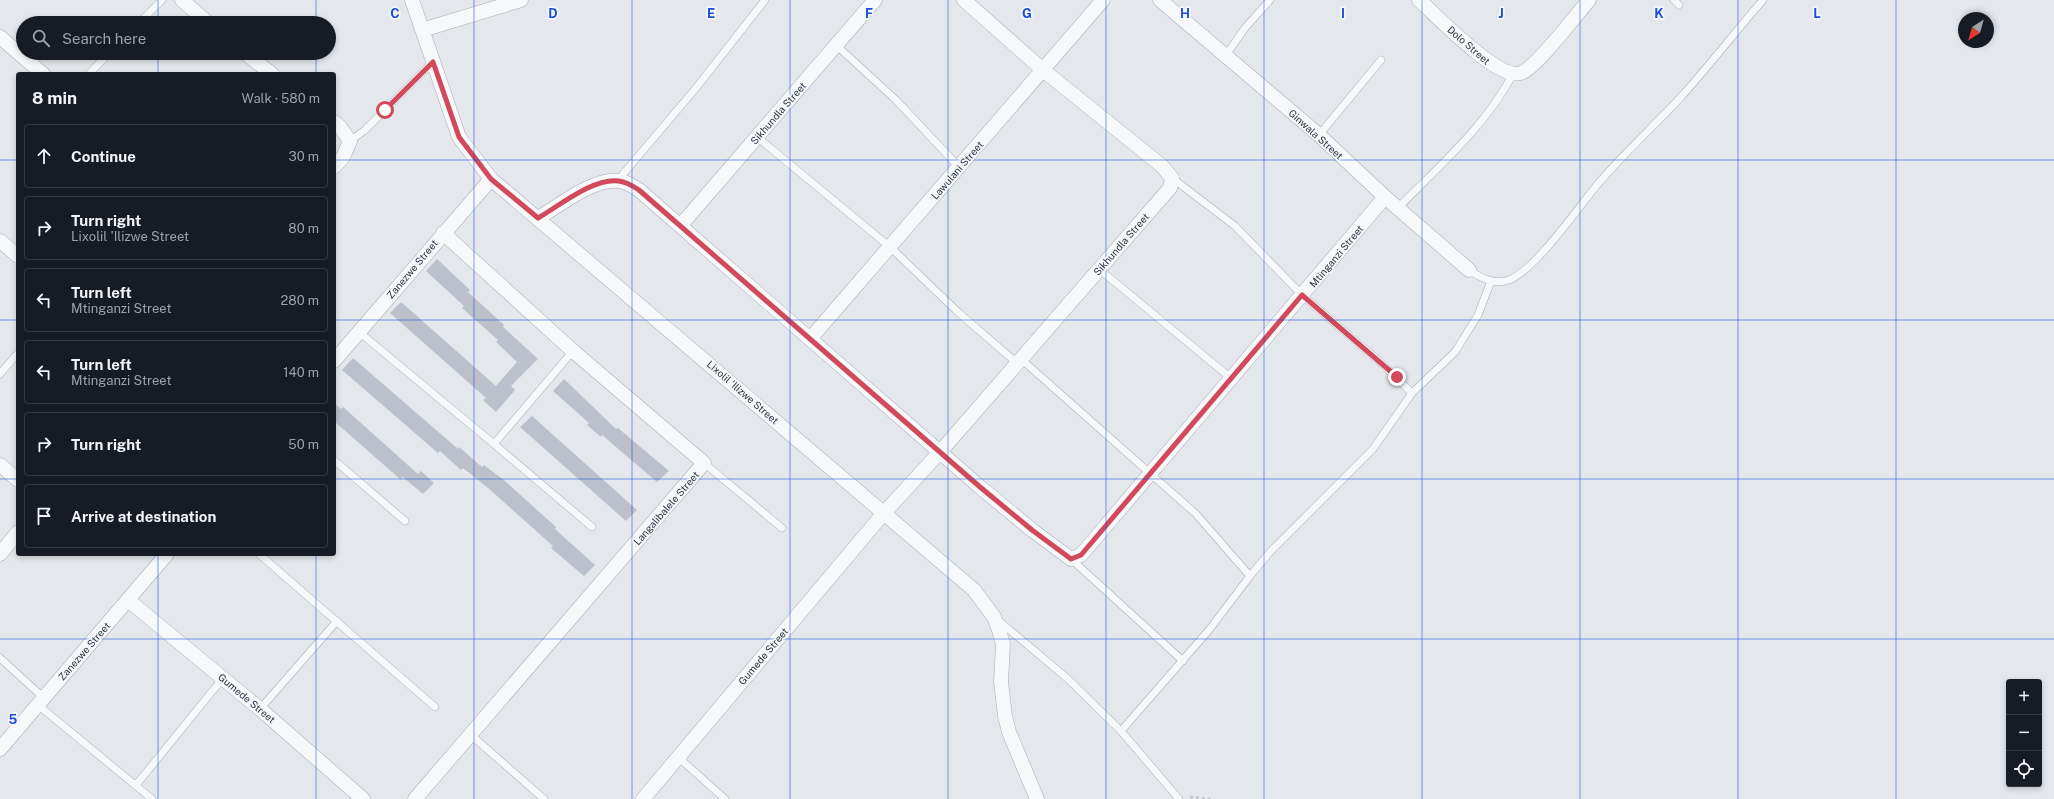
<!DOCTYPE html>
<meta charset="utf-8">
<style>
body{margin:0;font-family:"Public Sans",sans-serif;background:#242831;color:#f1f3f6}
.controls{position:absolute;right:12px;bottom:12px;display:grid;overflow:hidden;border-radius:4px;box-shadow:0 2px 6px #0003}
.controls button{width:36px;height:36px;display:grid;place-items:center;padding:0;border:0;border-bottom:1px solid #363941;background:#171b24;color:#f1f3f6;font:20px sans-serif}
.compass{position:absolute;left:1958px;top:12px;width:36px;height:36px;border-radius:50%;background:#171b24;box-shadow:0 2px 6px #0003;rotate:217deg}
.stop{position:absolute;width:12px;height:12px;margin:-9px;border:3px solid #d1495b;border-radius:50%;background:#fff}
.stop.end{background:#d1495b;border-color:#fff;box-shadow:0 1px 4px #0008}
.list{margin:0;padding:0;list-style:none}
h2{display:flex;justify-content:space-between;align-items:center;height:52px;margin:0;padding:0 16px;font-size:17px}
h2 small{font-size:13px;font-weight:400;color:#9ea1a6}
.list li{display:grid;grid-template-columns:26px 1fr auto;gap:12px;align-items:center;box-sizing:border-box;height:64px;margin:0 8px 8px;padding:0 8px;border:1px solid #363941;border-radius:4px}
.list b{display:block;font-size:15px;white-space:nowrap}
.list p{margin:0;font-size:13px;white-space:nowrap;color:#9ea1a6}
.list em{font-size:13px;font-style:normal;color:#9ea1a6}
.icon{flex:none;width:22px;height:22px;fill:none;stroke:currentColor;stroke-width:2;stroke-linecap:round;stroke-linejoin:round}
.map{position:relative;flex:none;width:2054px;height:799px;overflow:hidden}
.search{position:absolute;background:#171b24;box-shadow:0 2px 6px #0003;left:16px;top:16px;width:320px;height:44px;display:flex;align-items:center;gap:10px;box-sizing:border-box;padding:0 14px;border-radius:22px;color:#9ea1a6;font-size:15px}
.panel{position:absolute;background:#171b24;box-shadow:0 2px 6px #0003;left:16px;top:72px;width:320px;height:484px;border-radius:4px}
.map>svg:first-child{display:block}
.building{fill:#bbc0ca}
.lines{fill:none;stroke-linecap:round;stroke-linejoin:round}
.lane-casing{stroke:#a9aeb7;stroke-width:8}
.street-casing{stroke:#a9aeb7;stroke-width:15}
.path{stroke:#c2c5cb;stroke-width:2.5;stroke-dasharray:3 3;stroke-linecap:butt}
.lane{stroke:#f7f8fa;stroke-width:7}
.street{stroke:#f7f8fa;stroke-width:14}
.route{stroke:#d1495b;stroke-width:5}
.grid{fill:none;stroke:#1d4ed8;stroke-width:1;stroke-opacity:0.55}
.labels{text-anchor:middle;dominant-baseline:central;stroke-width:3.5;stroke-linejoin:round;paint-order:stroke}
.street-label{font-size:10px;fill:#2b3445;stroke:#f4f6f9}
.grid-label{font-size:13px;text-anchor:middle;font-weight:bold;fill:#1d4ed8;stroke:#f4f6f9;stroke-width:3.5;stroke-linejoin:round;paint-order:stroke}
</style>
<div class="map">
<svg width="2054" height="799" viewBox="0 0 2054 799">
<rect width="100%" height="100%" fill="#e4e7ec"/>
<path class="building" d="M437 259 470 290 468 292 504 325 503 327 538 359 511 386 515 390 496 412 483 400 486 398 390 313 401 302 496 386 517 362 496 342 498 340 462 308 464 306 426 271Z
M353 358 458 449 459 447 482 467 484 465 505 481 556 527 555 529 595 565 584 576 551 548 553 546 487 487 463 468 461 470 440 451 438 453 342 370Z
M564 379 616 429 618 428 669 471 657 482 602 435 601 437 587 425 589 423 553 391Z
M334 403 341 409 343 407 418 474 421 471 434 483 423 494 403 477 400 479 334 421Z
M532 416 637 510 626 521 520 427Z"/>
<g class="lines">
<defs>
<path id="lane" d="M1674 0 1679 5
M139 23 162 0
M836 45 896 100 959 167
M1226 55 1245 28 1270 0
M89 74 109 53
M1319 135 1381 60
M757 137 890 247 959 313 1017 363
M350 141 365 130 433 62
M1172 178 1235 226 1302 295 1380 362 1412 393
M618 180 696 88 765 0
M1398 208C1439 166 1485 127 1513 74
M1099 269 1232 379
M1469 270C1481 278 1494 285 1509 280 1536 269 1577 209 1597 185 1623 154 1653 127 1681 97 1709 66 1735 32 1763 0
M359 332 494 444 573 351
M1021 359 1196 514 1250 576
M0 374 18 353
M494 444 592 527
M334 460 405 521
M704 463 782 528
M259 554 435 707
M1071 559 1183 661
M999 621 1068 679 1121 731 1179 799
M0 658 44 698
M38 705 152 799
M260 709 337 621
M1121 731 1209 630 1250 576 1270 552 1373 449 1412 393 1455 352 1478 315 1491 281
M471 735 544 799
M678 757 725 799
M136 785 223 678"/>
<path id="street" d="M182 0 208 23
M412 0 459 137 491 179 974 590 994 617 999 630 1003 644 1001 682 1005 716 1009 732 1037 799
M1160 0 1319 135 1385 197 1469 270
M1419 0C1437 16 1498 81 1521 73 1536 68 1576 15 1589 0
M422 30 521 0
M0 37 43 74
M245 53 272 74
M334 122 340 127 350 141 343 157 334 167
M538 218C559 206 594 177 619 181 627 182 633 186 639 190L980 487 1032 530 1071 559 1081 555 1385 197
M681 225 875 0
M0 241 18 256
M810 339 1103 0
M334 361 491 179
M0 465 18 480
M0 554 18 532
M128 600 260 709 363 799
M0 749 167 554
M415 799 704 463 573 351 443 233
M643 799 883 514 940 452 1170 188 1172 178 1162 166 1043 70 964 0"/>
</defs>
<use href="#lane" class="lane-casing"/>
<use href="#street" class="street-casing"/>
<path class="path" d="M1190 797 1211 799"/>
<use href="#lane" class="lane"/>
<use href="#street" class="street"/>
</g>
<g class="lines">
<path class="route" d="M385 110 433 62 459 137 491 179 538 218C559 206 594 177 619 181 627 182 633 186 639 190L980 487 1032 530 1071 559 1081 555 1302 295 1397 377"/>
</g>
<path class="grid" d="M158 0V23M316 0V23M474 0V799M632 0V799M790 0V799M948 0V799M1106 0V799M1264 0V799M1422 0V799M1580 0V799M1738 0V799M1896 0V799M158 53V74M316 53V74M0 160H18M334 160H2054M0 320H18M334 320H2054M0 479H18M334 479H2054M158 554V799M316 554V799M0 639H2054"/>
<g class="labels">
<g class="street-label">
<text transform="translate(1469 45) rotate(41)">Dolo Street</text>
<text transform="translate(778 113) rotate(-49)">Sikhundla Street</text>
<text transform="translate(1316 134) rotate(42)">Ginwala Street</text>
<text transform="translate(957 170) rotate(-49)">Lawulani Street</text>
<text transform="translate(1121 244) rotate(-49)">Sikhundla Street</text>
<text transform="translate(1336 256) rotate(-50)">Mtinganzi Street</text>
<text transform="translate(412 269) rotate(-50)">Zanezwe Street</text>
<text transform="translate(743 392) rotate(41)">Lixolil 'Ilizwe Street</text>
<text transform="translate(666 508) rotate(-49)">Langalibalele Street</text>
<text transform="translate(84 651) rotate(-49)">Zanezwe Street</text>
<text transform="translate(763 656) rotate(-50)">Gumede Street</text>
<text transform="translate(247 698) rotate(40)">Gumede Street</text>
</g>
</g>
<g class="grid-label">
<text x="395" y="18">C</text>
<text x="553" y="18">D</text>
<text x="711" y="18">E</text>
<text x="869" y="18">F</text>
<text x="1027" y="18">G</text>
<text x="1185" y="18">H</text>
<text x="1343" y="18">I</text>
<text x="1501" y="18">J</text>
<text x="1659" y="18">K</text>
<text x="1817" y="18">L</text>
<text x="13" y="724">5</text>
</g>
</svg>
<div class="controls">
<button>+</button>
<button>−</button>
<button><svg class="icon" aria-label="locate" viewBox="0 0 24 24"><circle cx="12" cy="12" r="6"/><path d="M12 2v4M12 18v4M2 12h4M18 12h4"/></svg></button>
</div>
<svg class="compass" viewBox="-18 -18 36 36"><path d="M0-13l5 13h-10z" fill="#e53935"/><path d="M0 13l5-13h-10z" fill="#9ea1a6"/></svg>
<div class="stop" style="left:385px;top:110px"></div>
<div class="stop end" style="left:1397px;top:377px"></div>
<div class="search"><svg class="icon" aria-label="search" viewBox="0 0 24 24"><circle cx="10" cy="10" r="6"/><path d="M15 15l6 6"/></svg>Search here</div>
<section class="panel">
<h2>8 min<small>Walk · 580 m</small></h2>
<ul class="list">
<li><svg class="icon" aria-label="ahead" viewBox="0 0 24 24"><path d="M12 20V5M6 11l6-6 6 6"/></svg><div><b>Continue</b></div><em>30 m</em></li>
<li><svg class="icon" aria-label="right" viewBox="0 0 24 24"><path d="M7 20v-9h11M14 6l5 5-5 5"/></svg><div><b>Turn right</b><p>Lixolil 'Ilizwe Street</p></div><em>80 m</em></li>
<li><svg class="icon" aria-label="left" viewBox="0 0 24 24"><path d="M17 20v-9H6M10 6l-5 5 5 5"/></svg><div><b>Turn left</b><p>Mtinganzi Street</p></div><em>280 m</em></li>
<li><svg class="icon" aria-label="left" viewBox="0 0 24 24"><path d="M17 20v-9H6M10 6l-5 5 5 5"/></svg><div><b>Turn left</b><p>Mtinganzi Street</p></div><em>140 m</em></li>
<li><svg class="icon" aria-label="right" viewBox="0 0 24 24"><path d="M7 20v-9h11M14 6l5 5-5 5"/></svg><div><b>Turn right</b></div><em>50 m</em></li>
<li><svg class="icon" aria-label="arrive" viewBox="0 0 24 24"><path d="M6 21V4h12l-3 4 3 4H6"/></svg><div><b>Arrive at destination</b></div></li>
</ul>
</section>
</div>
